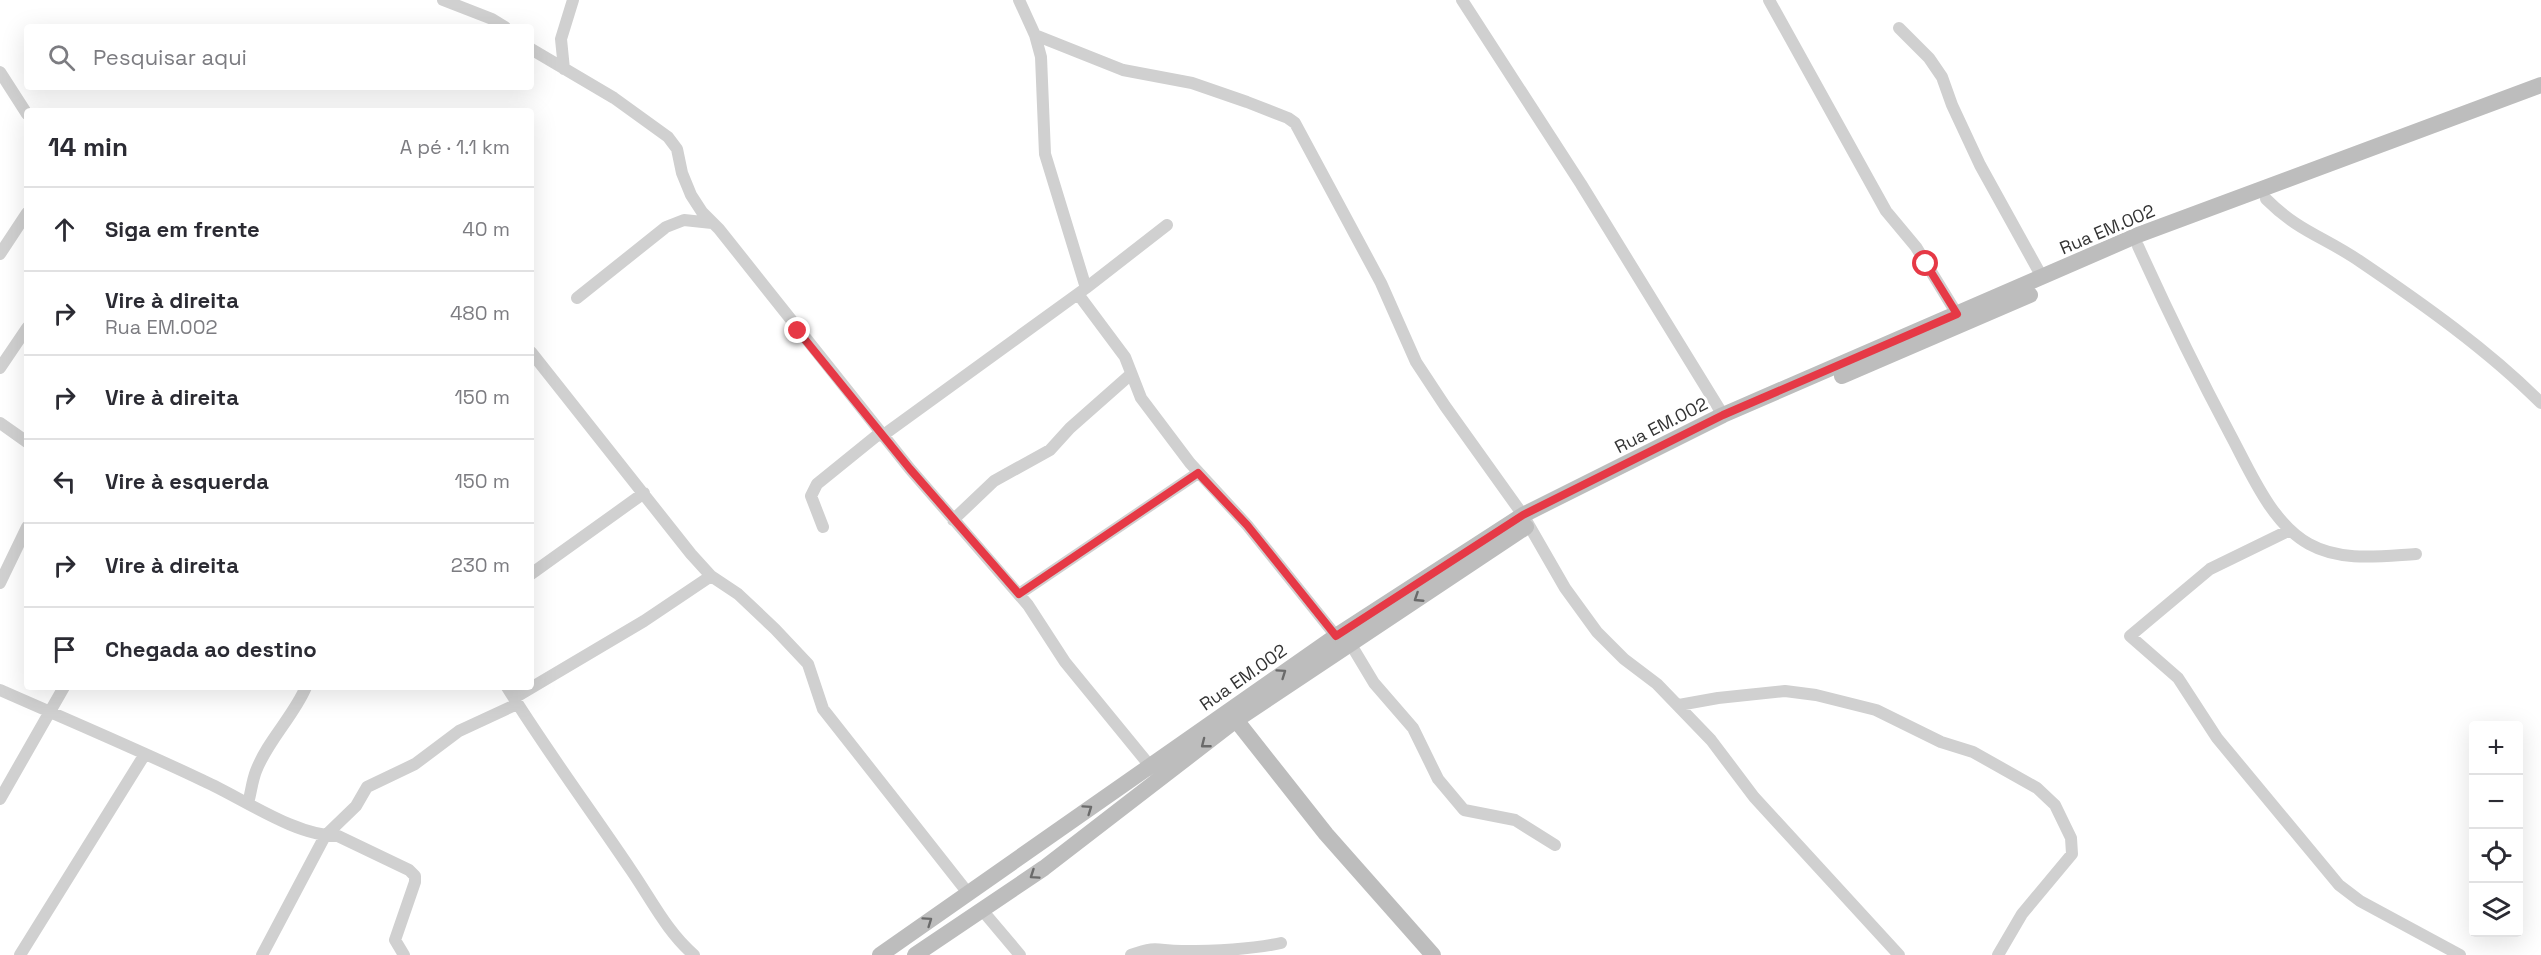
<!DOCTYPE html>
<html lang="pt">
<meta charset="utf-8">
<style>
body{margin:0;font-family:"Space Grotesk",sans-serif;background:#f2f2f3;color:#2b2b33}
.controls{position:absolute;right:18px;bottom:18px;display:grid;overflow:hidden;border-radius:6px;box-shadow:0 6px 24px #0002}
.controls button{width:54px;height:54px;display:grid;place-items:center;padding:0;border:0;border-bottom:2px solid #e1e1e2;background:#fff;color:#2b2b33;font:30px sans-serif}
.stop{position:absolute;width:18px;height:18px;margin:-14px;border:4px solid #e63946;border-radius:50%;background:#fff}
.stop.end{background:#e63946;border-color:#fff;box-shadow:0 2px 6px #0008}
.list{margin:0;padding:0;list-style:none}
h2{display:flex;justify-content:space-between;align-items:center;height:78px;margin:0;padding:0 24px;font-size:26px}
h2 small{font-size:20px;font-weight:400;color:#7c7c81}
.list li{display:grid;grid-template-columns:39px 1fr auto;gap:18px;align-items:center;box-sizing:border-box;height:84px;padding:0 24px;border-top:2px solid #e1e1e2}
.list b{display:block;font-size:22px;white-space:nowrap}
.list p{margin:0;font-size:20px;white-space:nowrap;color:#7c7c81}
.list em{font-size:20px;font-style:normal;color:#7c7c81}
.icon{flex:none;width:33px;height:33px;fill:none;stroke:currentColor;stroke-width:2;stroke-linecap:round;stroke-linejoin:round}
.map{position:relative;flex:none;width:2541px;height:955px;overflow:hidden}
.search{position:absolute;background:#fff;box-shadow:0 6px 24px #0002;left:24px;top:24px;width:510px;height:66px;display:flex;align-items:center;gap:15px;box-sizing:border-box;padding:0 21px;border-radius:6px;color:#7c7c81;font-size:22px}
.panel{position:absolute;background:#fff;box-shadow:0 6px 24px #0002;left:24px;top:108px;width:510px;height:582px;border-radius:6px}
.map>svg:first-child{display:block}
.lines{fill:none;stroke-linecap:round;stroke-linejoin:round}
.street{stroke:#d0d0d0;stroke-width:12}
.secondary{stroke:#bdbdbd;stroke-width:16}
.oneway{stroke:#6a6a6a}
.route{stroke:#e63946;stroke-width:8}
.labels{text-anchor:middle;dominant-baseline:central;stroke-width:6;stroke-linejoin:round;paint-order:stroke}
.street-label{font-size:18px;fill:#333;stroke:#fff}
</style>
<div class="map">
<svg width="2541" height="955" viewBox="0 0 2541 955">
<rect width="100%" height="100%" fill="#fff"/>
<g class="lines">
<path class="street" d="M443 0 492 19 505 27
M1019 0 1035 35 1041 57 1045 154 1086 288
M1462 0 1581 184 1723 415
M1769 0 1886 211 1916 247 1957 314
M1899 28 1929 58 1942 77 1952 105 1980 165 2042 277
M1035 35 1123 70 1192 83 1247 102 1288 118 1295 123 1381 283 1416 362 1445 406 1523 515 1565 588 1597 632 1624 659 1657 684 1711 740 1754 797 1899 955
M531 49 614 98 668 137 677 149 682 173 691 195 702 212 719 229 910 469 1028 605 1065 662 1155 772
M564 69 561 39 573 0
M0 72 27 114
M2266 199C2299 232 2325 237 2361 262 2423 304 2488 350 2541 403
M2138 246C2167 310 2197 372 2230 434 2250 471 2271 523 2309 544 2341 562 2381 556 2416 554
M0 254 27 213
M1078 294 1125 357 1141 398 1190 463 1247 525 1336 636
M577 298 666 227 684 220 712 223
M531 352 691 554 711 576 738 594 775 629 808 664 823 709 968 893
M0 368 27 328
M0 423 27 442
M882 436 1086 288 1167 225
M953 520 994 481 1050 450 1070 428 1130 375
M823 527 811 496 817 484 880 433
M2290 530 2210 569 2130 636 2178 678 2217 738 2339 885 2360 901 2460 955
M531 574 644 493
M0 583 27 527
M1019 594 1198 473
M1350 643 1374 683 1413 728 1438 779 1464 810 1515 820 1555 845
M507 687C546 750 590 809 631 870 651 899 667 932 694 955
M0 690C68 720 137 749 204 781 244 799 295 836 338 836L409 870 415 876V882L395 940 404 955
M514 698 644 621 711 576
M1679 705 1718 698 1785 691 1816 695 1876 710 1941 742 1973 752 2037 788 2055 805 2071 838 2072 854 2022 914 1998 955
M0 799 64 687
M248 803C251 793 252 781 256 771 268 740 293 717 306 687
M982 910 1020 955
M20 955 145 754
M262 955 325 836 356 806 367 787 415 764 459 731 517 704
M1131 955C1158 945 1157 951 1182 951 1214 951 1249 950 1281 943"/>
<path class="secondary" d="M1842 376 2030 295
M1236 720 1326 834 1433 955
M880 955 1336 636 1523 515 1723 415 2138 235 2541 85
M915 955 1044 868 1236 720 1526 527"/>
</g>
<defs><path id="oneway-chevron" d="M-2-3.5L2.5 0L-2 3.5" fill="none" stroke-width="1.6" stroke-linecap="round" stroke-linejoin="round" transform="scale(1.5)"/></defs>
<g class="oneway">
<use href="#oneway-chevron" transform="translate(1418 598) rotate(147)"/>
<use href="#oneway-chevron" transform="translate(1282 673) rotate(-35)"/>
<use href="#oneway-chevron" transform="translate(1205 744) rotate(142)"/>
<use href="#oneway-chevron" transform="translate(1088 809) rotate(-35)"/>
<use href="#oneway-chevron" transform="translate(1034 875) rotate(146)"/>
<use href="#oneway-chevron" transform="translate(928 921) rotate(-35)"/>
</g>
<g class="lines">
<path class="route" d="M798 331 910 469 1019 594 1198 473 1247 525 1336 636 1523 515 1723 415 1957 314 1926 264"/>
</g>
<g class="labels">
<g class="street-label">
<text transform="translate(2107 229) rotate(-23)">Rua EM.002</text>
<text transform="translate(1661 425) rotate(-27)">Rua EM.002</text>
<text transform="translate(1243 677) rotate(-35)">Rua EM.002</text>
</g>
</g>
</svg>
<div class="controls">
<button>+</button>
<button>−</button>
<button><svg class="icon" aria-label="locate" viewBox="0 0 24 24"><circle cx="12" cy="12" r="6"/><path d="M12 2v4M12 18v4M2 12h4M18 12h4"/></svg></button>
<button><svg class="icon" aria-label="layers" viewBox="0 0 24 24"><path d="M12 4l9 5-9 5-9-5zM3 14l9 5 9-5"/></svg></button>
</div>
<div class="stop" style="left:1926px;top:264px"></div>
<div class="stop end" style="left:798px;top:331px"></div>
<div class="search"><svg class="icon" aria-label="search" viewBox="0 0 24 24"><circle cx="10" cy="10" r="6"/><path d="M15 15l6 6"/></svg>Pesquisar aqui</div>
<section class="panel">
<h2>14 min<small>A pé · 1.1 km</small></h2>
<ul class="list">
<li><svg class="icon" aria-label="ahead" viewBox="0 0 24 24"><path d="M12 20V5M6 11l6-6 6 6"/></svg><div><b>Siga em frente</b></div><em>40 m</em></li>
<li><svg class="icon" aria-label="right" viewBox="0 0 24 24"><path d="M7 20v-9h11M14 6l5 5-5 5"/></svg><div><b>Vire à direita</b><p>Rua EM.002</p></div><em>480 m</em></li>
<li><svg class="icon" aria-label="right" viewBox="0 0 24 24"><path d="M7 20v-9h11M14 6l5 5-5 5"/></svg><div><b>Vire à direita</b></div><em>150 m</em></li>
<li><svg class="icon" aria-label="left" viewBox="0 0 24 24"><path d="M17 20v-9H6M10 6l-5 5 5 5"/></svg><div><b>Vire à esquerda</b></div><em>150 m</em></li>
<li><svg class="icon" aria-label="right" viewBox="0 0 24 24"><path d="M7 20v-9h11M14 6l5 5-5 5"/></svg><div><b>Vire à direita</b></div><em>230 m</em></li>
<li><svg class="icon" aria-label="arrive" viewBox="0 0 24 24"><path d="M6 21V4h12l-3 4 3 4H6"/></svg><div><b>Chegada ao destino</b></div></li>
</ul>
</section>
</div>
